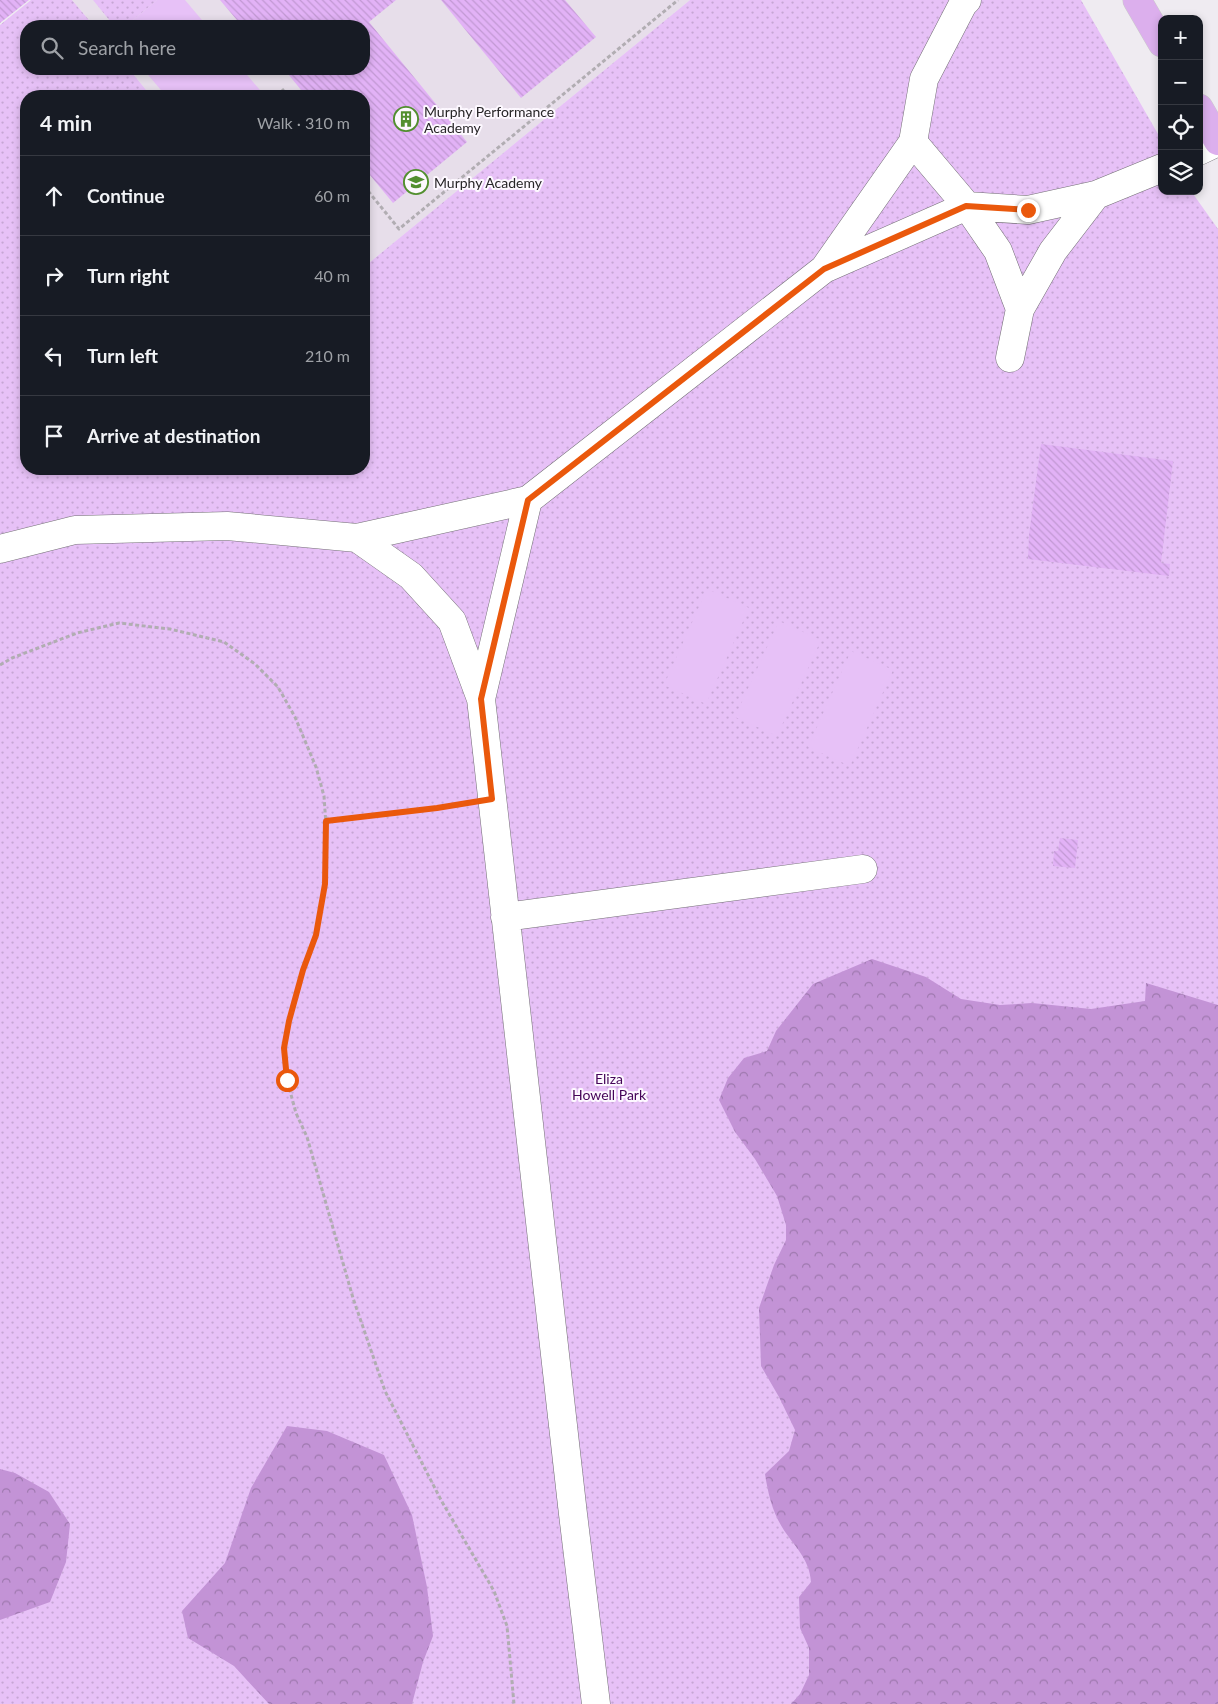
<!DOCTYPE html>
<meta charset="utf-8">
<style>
body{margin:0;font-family:Lato,sans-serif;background:#242831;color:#f1f3f6}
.controls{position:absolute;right:15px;top:15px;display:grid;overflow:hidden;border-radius:10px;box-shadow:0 2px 8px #0003}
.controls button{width:45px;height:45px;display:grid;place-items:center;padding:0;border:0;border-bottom:1px solid #363941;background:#171b24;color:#f1f3f6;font:25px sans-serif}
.stop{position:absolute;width:15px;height:15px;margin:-11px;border:4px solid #ea580c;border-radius:50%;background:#fff}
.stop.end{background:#ea580c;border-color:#fff;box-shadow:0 1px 5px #0008}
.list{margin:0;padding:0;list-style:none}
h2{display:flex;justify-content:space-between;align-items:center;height:65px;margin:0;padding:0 20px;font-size:21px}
h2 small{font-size:16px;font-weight:400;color:#9ea1a6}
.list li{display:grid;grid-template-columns:32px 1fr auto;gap:15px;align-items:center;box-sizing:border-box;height:80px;padding:0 20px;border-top:1px solid #363941}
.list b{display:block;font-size:19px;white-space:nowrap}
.list em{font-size:16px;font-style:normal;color:#9ea1a6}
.icon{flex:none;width:28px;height:28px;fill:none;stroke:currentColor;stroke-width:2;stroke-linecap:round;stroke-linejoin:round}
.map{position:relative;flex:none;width:1218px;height:1704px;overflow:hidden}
.search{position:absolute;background:#171b24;box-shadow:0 2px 8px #0003;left:20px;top:20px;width:350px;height:55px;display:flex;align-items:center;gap:12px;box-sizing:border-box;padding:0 18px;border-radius:20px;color:#9ea1a6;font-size:19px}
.panel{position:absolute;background:#171b24;box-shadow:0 2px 8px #0003;left:20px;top:90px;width:350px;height:385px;border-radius:20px}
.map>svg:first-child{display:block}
.built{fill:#e7deea}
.grass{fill:url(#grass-dots)}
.forest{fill:url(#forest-crowns)}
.pitch{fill:#e7c1f7}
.building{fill:url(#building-back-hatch)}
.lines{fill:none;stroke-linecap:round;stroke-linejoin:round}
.minor-casing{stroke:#736f75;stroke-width:29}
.major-casing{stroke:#cbcbcb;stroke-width:29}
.path{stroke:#b1adb2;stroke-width:3;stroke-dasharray:4 2.5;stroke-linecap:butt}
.minor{stroke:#fff;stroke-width:28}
.major{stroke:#dcafed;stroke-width:28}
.route{stroke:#ea580c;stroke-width:6}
.labels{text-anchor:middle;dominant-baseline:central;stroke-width:4;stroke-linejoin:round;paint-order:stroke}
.poi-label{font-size:14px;fill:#272527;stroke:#fdf8ff;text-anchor:start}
.park-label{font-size:14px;fill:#450559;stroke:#fdf8ff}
</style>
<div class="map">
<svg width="1218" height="1704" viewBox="0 0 1218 1704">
<defs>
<pattern id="grass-dots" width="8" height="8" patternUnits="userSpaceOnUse" patternTransform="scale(1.25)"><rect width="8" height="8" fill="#e7c1f7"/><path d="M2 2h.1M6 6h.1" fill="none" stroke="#c6a6d4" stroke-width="1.8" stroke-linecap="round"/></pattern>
<pattern id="forest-crowns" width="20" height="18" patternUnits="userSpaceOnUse" patternTransform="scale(1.25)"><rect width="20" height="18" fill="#c393d6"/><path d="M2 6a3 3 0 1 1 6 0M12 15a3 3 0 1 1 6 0" fill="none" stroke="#9e78ae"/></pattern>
<pattern id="building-back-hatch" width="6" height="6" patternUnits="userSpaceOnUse" patternTransform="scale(1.25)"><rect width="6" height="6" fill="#e2b2f6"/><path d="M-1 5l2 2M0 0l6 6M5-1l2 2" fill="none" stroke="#c299d3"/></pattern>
</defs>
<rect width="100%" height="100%" fill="#efebf1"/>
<path class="built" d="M72 0H690L364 267V96H151L129 69H364V26H94Z"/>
<path class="grass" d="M31 0H72L94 26H26V69H129L151 96H26V469H364V267L690 0H1081L1162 141V191H1191L1218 229V1704H0V25Z
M93 0H157L126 26H114Z"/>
<path class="forest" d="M872 959 926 977 961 999 1000 1005 1032 1003 1091 1009 1145 1001 1146 983 1218 1005V1704H791L800 1694 809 1675V1648L800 1628 799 1597 811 1582C809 1557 794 1547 782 1527 772 1511 768 1493 765 1474L789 1451 795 1430 779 1397 761 1366 759 1308 774 1265 786 1240V1225L777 1196 755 1159 735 1132 719 1100 728 1078 744 1058 767 1051 776 1031 813 984Z
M287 1426 327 1431 384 1455 412 1515 427 1587 433 1636 423 1662 412 1704H269L234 1666 188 1638 182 1611 225 1563 251 1488Z
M0 1469 15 1473 49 1492 70 1524 66 1562 50 1602 0 1620Z"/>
<path class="pitch" d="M157 0H185L207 26H126Z
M143 69H242L265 96H166Z
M707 589 749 608 706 704 664 685Z
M779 621 821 640 777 736 735 717Z
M851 651 893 670 850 766 808 747Z"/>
<path class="building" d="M0 0H29L0 23Z
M220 0H396L369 22 467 142 393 203 364 168V96H306L284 69H364V26H242Z
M441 0H565L596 37 521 98Z
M1041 444 1173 461 1161 563 1170 564 1169 576 1028 559 1029 535Z
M1060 838 1078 840 1075 868 1053 866 1054 851H1058Z"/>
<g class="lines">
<defs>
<path id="minor" d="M967 0 963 4 924 79 913 142 967 206 1028 210 1096 195 1162 168
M1199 151 1218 142
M824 269 913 142
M1010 358 1020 309 1053 251 1096 195
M528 500 481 699 573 1514 596 1704
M357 538 411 576 452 621 481 699
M0 549 75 530 227 526 357 538 528 500 824 269 967 206 998 251 1020 309
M505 917 863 869"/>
<path id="major" d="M1137 0 1162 43
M1199 108 1218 141"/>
</defs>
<use href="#minor" class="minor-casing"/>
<use href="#major" class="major-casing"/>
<path class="path" d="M282 89 288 96
M364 186 399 229 678 0
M0 665 12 658 77 633 119 623 170 629 224 642 255 664 278 687 295 717 316 767 324 796 326 825 325 884 316 935 303 971 289 1021 284 1048 287 1080 296 1113 307 1137 353 1298 385 1391 441 1500 494 1591 507 1626 514 1704
M326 821 437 808 464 804"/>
<use href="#minor" class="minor"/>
<use href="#major" class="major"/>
</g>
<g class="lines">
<path class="route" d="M287 1080 284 1048 289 1021 303 970 316 935 325 884 326 821 437 808 492 799 481 699 528 500 824 269 966 206 1028 210"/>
</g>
<defs>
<symbol id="building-ring" viewBox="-11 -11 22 22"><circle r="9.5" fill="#fdf8ff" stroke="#528f2f" stroke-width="1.5"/><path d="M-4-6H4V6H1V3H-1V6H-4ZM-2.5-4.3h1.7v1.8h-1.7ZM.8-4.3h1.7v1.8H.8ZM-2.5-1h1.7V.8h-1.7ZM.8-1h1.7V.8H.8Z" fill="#528f2f"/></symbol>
<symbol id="school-ring" viewBox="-11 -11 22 22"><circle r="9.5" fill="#fdf8ff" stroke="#528f2f" stroke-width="1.5"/><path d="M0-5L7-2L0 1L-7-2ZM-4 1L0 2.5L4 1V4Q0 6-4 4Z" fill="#528f2f"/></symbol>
</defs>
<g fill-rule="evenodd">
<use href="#building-ring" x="392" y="105" width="28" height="28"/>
<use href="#school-ring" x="402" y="168" width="28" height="28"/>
</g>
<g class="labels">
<g class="poi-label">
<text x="424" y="111">Murphy Performance<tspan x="424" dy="16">Academy</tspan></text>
<text x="434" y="182">Murphy Academy</text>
</g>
<g class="park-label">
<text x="609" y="1078">Eliza<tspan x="609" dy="16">Howell Park</tspan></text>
</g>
</g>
</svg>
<div class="controls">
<button>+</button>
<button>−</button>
<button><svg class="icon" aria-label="locate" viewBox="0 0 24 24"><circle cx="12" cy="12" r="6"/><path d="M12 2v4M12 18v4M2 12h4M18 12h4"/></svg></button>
<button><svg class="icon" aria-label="layers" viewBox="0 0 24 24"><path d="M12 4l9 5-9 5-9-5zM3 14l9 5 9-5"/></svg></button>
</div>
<div class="stop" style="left:287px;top:1080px"></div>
<div class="stop end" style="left:1028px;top:210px"></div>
<div class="search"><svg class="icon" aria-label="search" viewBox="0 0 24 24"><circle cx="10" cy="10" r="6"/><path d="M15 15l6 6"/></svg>Search here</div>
<section class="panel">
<h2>4 min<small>Walk · 310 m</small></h2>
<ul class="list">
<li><svg class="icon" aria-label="ahead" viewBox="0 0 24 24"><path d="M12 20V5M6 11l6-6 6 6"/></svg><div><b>Continue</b></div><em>60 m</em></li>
<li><svg class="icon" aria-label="right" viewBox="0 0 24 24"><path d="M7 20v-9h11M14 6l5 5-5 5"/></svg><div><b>Turn right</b></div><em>40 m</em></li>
<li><svg class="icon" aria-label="left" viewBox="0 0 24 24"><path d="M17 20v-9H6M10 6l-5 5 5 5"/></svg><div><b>Turn left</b></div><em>210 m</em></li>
<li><svg class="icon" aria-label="arrive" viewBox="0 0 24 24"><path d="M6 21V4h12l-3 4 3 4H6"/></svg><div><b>Arrive at destination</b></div></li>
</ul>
</section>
</div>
